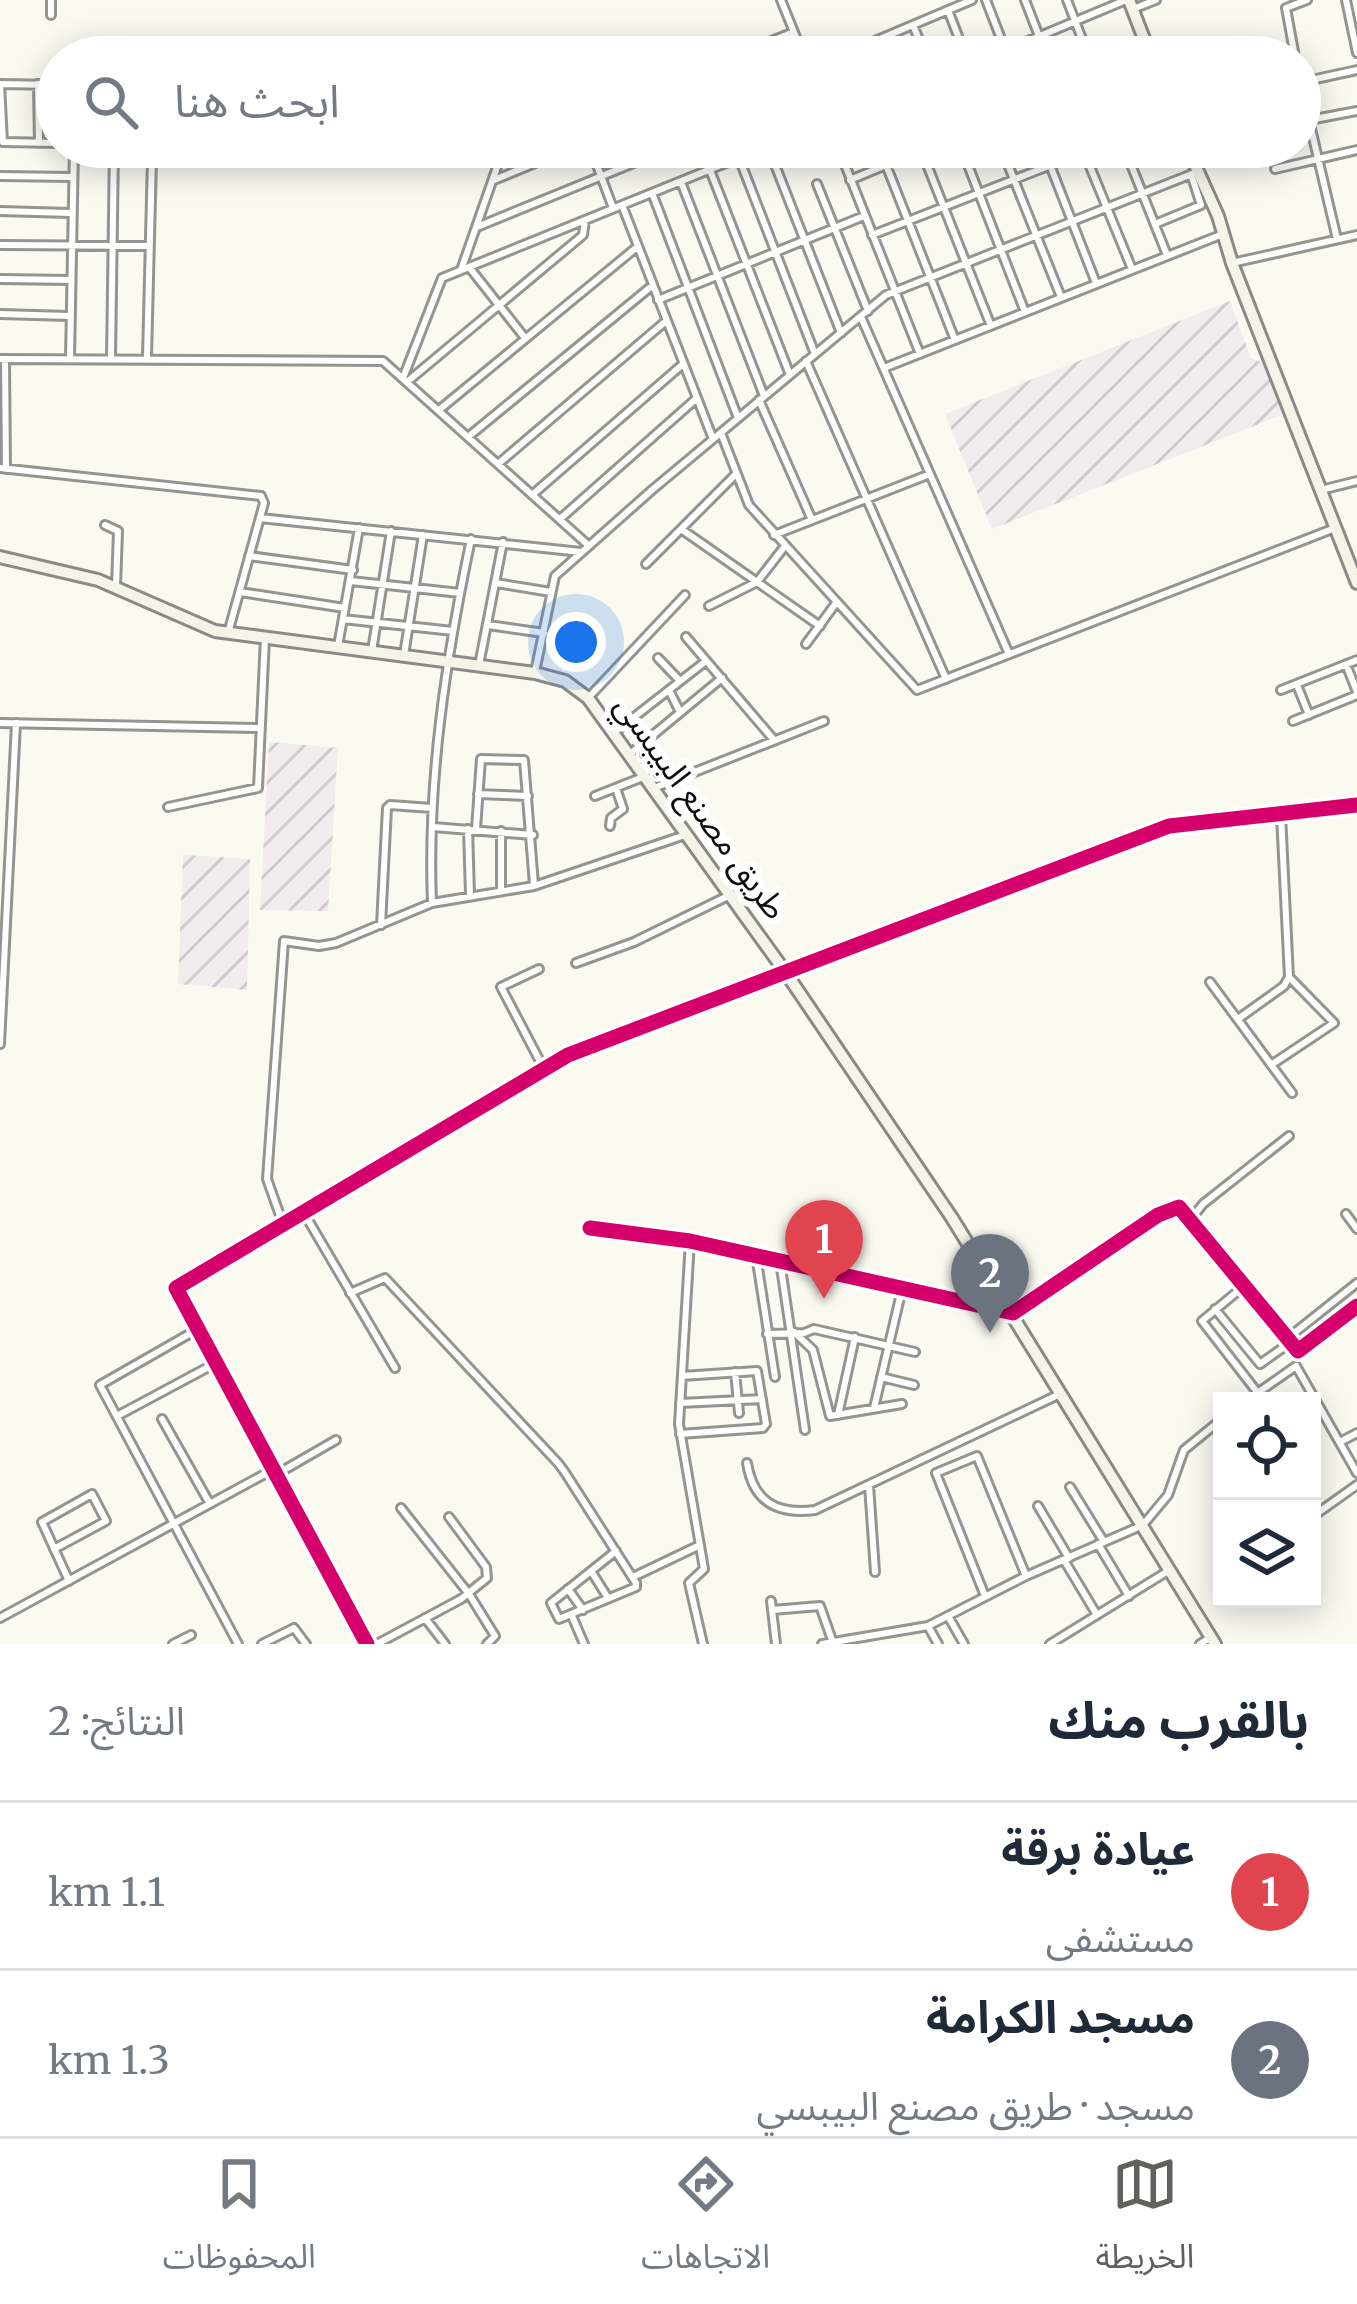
<!DOCTYPE html>
<html lang="ar">
<meta charset="utf-8">
<style>
body{margin:0;font-family:Merriweather,"Noto Sans Arabic",serif;background:#f2f2f3;color:#1f2937;direction:rtl}
.controls{position:absolute;right:36px;bottom:36px;display:grid;overflow:hidden;border-radius:0px;box-shadow:0 6px 30px #0003}
.controls button{width:108px;height:108px;display:grid;place-items:center;padding:0;border:0;border-bottom:3px solid #e0e1e3;background:#fff;color:#1f2937;font:60px sans-serif}
.you{position:absolute;left:576px;top:642px;width:42px;height:42px;margin:-30px;border:9px solid #fff;border-radius:50%;background:#1a73e8;box-shadow:0 0 0 18px #1a73e833}
.badge{display:grid;place-items:center;width:78px;height:78px;border-radius:50%;background:#60605d;color:#fff;font-size:39px;font-weight:700}
.pin{position:absolute;translate:-50% -99px;filter:drop-shadow(0 3px 6px #0008)}
.pin::after{content:'';position:absolute;top:63px;width:42px;height:36px;background:inherit;clip-path:polygon(0 0,100% 0,50% 100%)}
.list{margin:0;padding:0;list-style:none}
h2{display:flex;justify-content:space-between;align-items:center;height:156px;margin:0;padding:0 48px;font-size:51px}
h2 small{font-size:39px;font-weight:400;color:#747a83}
.list li{display:grid;grid-template-columns:78px 1fr auto;gap:36px;align-items:center;box-sizing:border-box;height:168px;padding:0 48px;border-top:3px solid #e0e1e3}
.list b{display:block;font-size:45px;white-space:nowrap}
.list p{margin:0;font-size:39px;white-space:nowrap;color:#747a83}
.list em{font-size:39px;font-style:normal;color:#747a83}
.icon{flex:none;width:66px;height:66px;fill:none;stroke:currentColor;stroke-width:2;stroke-linecap:round;stroke-linejoin:round}
.map{position:relative;flex:none;width:1357px;height:1644px;overflow:hidden;direction:ltr}
.search{position:absolute;background:#fff;box-shadow:0 6px 30px #0003;left:36px;right:36px;top:36px;height:132px;display:flex;align-items:center;gap:30px;box-sizing:border-box;padding:0 42px;border-radius:66px;color:#747a83;font-size:45px}
.sheet{height:492px;background:#fff}
nav{display:flex;justify-content:space-around;align-items:center;box-sizing:border-box;height:168px;border-top:3px solid #e0e1e3;background:#fff;font-size:33px;color:#747a83}
nav a{display:grid;justify-items:center;gap:6px}
nav .on{color:#60605d}
.map>svg:first-child{display:block}
.industrial{fill:url(#industrial-furrows)}
.lines{fill:none;stroke-linecap:round;stroke-linejoin:round}
.street-casing{stroke:#949490;stroke-width:12}
.secondary-casing{stroke:#8b8a86;stroke-width:16}
.street{stroke:#fefefd;stroke-width:6}
.secondary{stroke:#f4f4e9;stroke-width:10}
.cycleway-casing{stroke:#fff;stroke-width:22}
.cycleway{stroke:#d6006c;stroke-width:15}
.labels{text-anchor:middle;dominant-baseline:central;stroke-width:12;stroke-linejoin:round;paint-order:stroke}
.street-label{font-size:33px;fill:#0d0d0d;stroke:#fff}
</style>
<div class="map">
<svg width="1357" height="1644" viewBox="0 0 1357 1644">
<defs>
<pattern id="industrial-furrows" width="10" height="10" patternUnits="userSpaceOnUse" patternTransform="scale(3)"><rect width="10" height="10" fill="#f3ecee"/><path d="M-1 1l2-2M0 10L10 0M9 11l2-2" fill="none" stroke="#cfc9cb"/></pattern>
</defs>
<rect width="100%" height="100%" fill="#fbfaf1"/>
<path class="industrial" d="M1230 301 1251 358 1270 366 1284 414 992 529 945 414Z
M269 742 338 748 328 911 260 910Z
M183 855 250 859 247 990 178 984Z"/>
<g class="lines">
<defs>
<path id="street" d="M51 0V15
M781 0 804 57
M986 0 1008 57
M1025 0 1047 57
M1067 0 1089 57
M1346 0 1357 53
M1133 9 1156 0
M948 10 966 57
M913 25 926 57
M878 40 885 57
M731 57 794 32
M837 57 972 0
M990 57 1126 0
M1295 57 1286 8 1307 0
M1300 82 1337 239
M1302 82 1357 70
M38 84 39 143
M57 85 0 84 3 142 57 143
M1309 120 1357 111
M590 147 613 208
M640 147 644 159
M703 147 712 169
M768 147 841 333
M838 147 920 354
M879 147 955 340
M920 147 991 326
M961 147 1025 312
M1001 147 1061 297
M1043 147 1096 283
M1082 147 1132 269
M1124 147 1167 255
M114 157 292 160
M739 158 815 354
M1275 169 1357 150
M710 170 790 375
M0 176 71 177
M494 180 574 147
M850 180 929 147
M681 182 764 396
M817 184 868 311
M652 193 738 418
M622 205 713 439
M0 211 70 213
M1155 224 1201 205 1191 174
M477 227 673 147
M872 235 1097 147
M0 245 149 246
M1232 263 1357 235
M469 267 525 338
M461 270 504 147
M0 279 70 280
M658 300 864 216
M0 314 69 316
M861 317 1009 654
M147 358 152 158
M0 359 383 361 588 545
M70 359 74 147
M111 359 114 147
M5 360 6 469
M806 361 946 679
M884 368 1223 234
M403 378 442 278 765 147
M407 382 583 235 585 220
M759 400 812 520
M439 410 637 247
M721 433 749 505 917 690 1335 528
M468 437 653 285
M498 464 666 321
M0 468 261 496 264 503 228 633
M1321 490 1357 481
M532 495 683 364
M260 518 581 552
M560 519 697 398
M105 525 118 531 116 587
M681 529 820 626
M774 535 930 474
M249 556 353 570
M646 564 736 474
M351 581 460 593
M496 583 551 592
M240 592 345 608
M709 606 757 582 785 546
M343 619 453 631
M488 625 544 633
M686 637 774 740
M806 644 836 603
M338 646 359 528
M372 651 391 531
M404 655 423 535
M658 658 679 680
M1346 664 1357 692
M479 665 503 542
M535 672 555 576 652 490 886 295 1197 172
M1297 685 1309 715
M669 690 680 712
M1281 690 1357 660
M589 697 685 595
M1293 721 1357 695
M0 723 260 728
M615 732 706 661
M630 754 722 678
M654 788 824 721
M478 794 528 796
M595 796 643 777
M168 807 258 788 265 638
M610 826 611 818 623 809 616 788
M433 827 533 835
M468 829 470 895
M476 829 481 759 524 760 534 885
M501 831V890
M432 903C427 781 446 658 471 539
M381 925 387 808 390 805 432 808
M576 963 634 942 730 895
M539 969 501 987 544 1069
M1210 982 1292 1093
M1238 1019 1284 986 1289 977 1281 815
M0 1044 16 723
M1271 1065 1334 1023 1289 977
M304 1213 395 1368
M1346 1214 1357 1229
M1191 1219 1203 1204 1289 1136
M283 1224 267 1179 284 941 319 946 336 943 432 903 534 886 685 835
M590 1228 690 1241 1013 1313 1158 1215 1179 1207 1298 1351 1357 1306
M690 1241 679 1424 704 1569 689 1583 703 1644
M756 1255 775 1377
M780 1261 805 1430
M1244 1286 1202 1321 1257 1392
M350 1293 385 1278 558 1463 564 1471 636 1583V1587L559 1619 551 1603 616 1551
M1215 1309 1260 1364 1291 1342
M198 1329 100 1385 238 1644
M794 1332 813 1350 830 1416 902 1404
M767 1334 804 1333 814 1329 915 1352
M1288 1338 1357 1283
M735 1372 739 1413
M881 1377 914 1385
M1246 1401 1296 1366 1357 1473
M680 1403 762 1399
M874 1408 902 1289
M838 1415 855 1337
M117 1416 216 1363
M162 1419 210 1504
M680 1434 763 1428 766 1424 757 1371 682 1376
M1340 1442 1357 1433
M747 1463C753 1501 776 1515 815 1510L1060 1394
M277 1474 336 1440
M869 1485 875 1572
M1070 1487 1104 1542
M1038 1506 1069 1558
M401 1508 469 1594 495 1636 487 1644
M1312 1517 1357 1485
M1098 1544 1129 1596
M54 1549 106 1521 92 1494 42 1522 69 1581
M1064 1560 1097 1615
M591 1571 608 1598
M633 1577 700 1545
M568 1589 583 1610
M985 1596 936 1473 977 1456 1026 1576
M771 1601 776 1644
M772 1610 820 1606 833 1643
M572 1616 584 1644
M948 1616 964 1644
M0 1618 274 1469
M425 1618 445 1644
M173 1644 191 1635
M262 1644 294 1628 306 1644
M367 1644 176 1288 562 1058 786 973
M377 1644 461 1599 487 1578 486 1567 449 1517
M822 1644 928 1626
M938 1644 928 1626 1026 1576 1143 1525 1168 1495 1184 1450 1222 1419
M1050 1644 1168 1571
M1200 1644 1211 1637"/>
<path id="secondary" d="M1129 0 1151 57
M1187 147 1218 216 1232 263 1357 583
M0 557 98 580 215 631 535 673 565 681 588 698 786 973 952 1218 1215 1644
M786 973 1176 823 1357 805"/>
</defs>
<use href="#street" class="street-casing"/>
<use href="#secondary" class="secondary-casing"/>
<use href="#street" class="street"/>
<use href="#secondary" class="secondary"/>
<defs>
<path id="cycleway" d="M590 1228 690 1241 1013 1313 1158 1215 1179 1207 1298 1351 1357 1306
M367 1644 176 1288 568 1055 1169 826 1357 805"/>
</defs>
<use href="#cycleway" class="cycleway-casing"/>
<use href="#cycleway" class="cycleway"/>
</g>
<g class="labels">
<g class="street-label">
<text transform="translate(701 807) rotate(54)">طريق مصنع البيبسي</text>
</g>
</g>
</svg>
<div class="controls">
<button><svg class="icon" aria-label="locate" viewBox="0 0 24 24"><circle cx="12" cy="12" r="6"/><path d="M12 2v4M12 18v4M2 12h4M18 12h4"/></svg></button>
<button><svg class="icon" aria-label="layers" viewBox="0 0 24 24"><path d="M12 4l9 5-9 5-9-5zM3 14l9 5 9-5"/></svg></button>
</div>
<div class="you"></div>
<div class="pin badge" style="left:824px;top:1299px;background:#e0444e">1</div>
<div class="pin badge" style="left:990px;top:1333px;background:#6b7280">2</div>
<div class="search"><svg class="icon" aria-label="search" viewBox="0 0 24 24"><circle cx="10" cy="10" r="6"/><path d="M15 15l6 6"/></svg>ابحث هنا</div>
</div>
<section class="sheet">
<h2>بالقرب منك<small>النتائج: 2</small></h2>
<ul class="list">
<li><span class="badge" style="background:#e0444e">1</span><div><b>عيادة برقة</b><p>مستشفى</p></div><em>1.1 km</em></li>
<li><span class="badge" style="background:#6b7280">2</span><div><b>مسجد الكرامة</b><p>مسجد · طريق مصنع البيبسي</p></div><em>1.3 km</em></li>
</ul>
</section>
<nav>
<a class="on"><svg class="icon" aria-label="map" viewBox="0 0 24 24"><path d="M3 6l6-2 6 2 6-2v14l-6 2-6-2-6 2zM9 4v14M15 6v14"/></svg>الخريطة</a>
<a><svg class="icon" aria-label="directions" viewBox="0 0 24 24"><path d="M12 3l9 9-9 9-9-9zM9 14v-3h6M13 9l2 2-2 2"/></svg>الاتجاهات</a>
<a><svg class="icon" aria-label="saved" viewBox="0 0 24 24"><path d="M7 4h10v16l-5-4-5 4z"/></svg>المحفوظات</a>
</nav>
